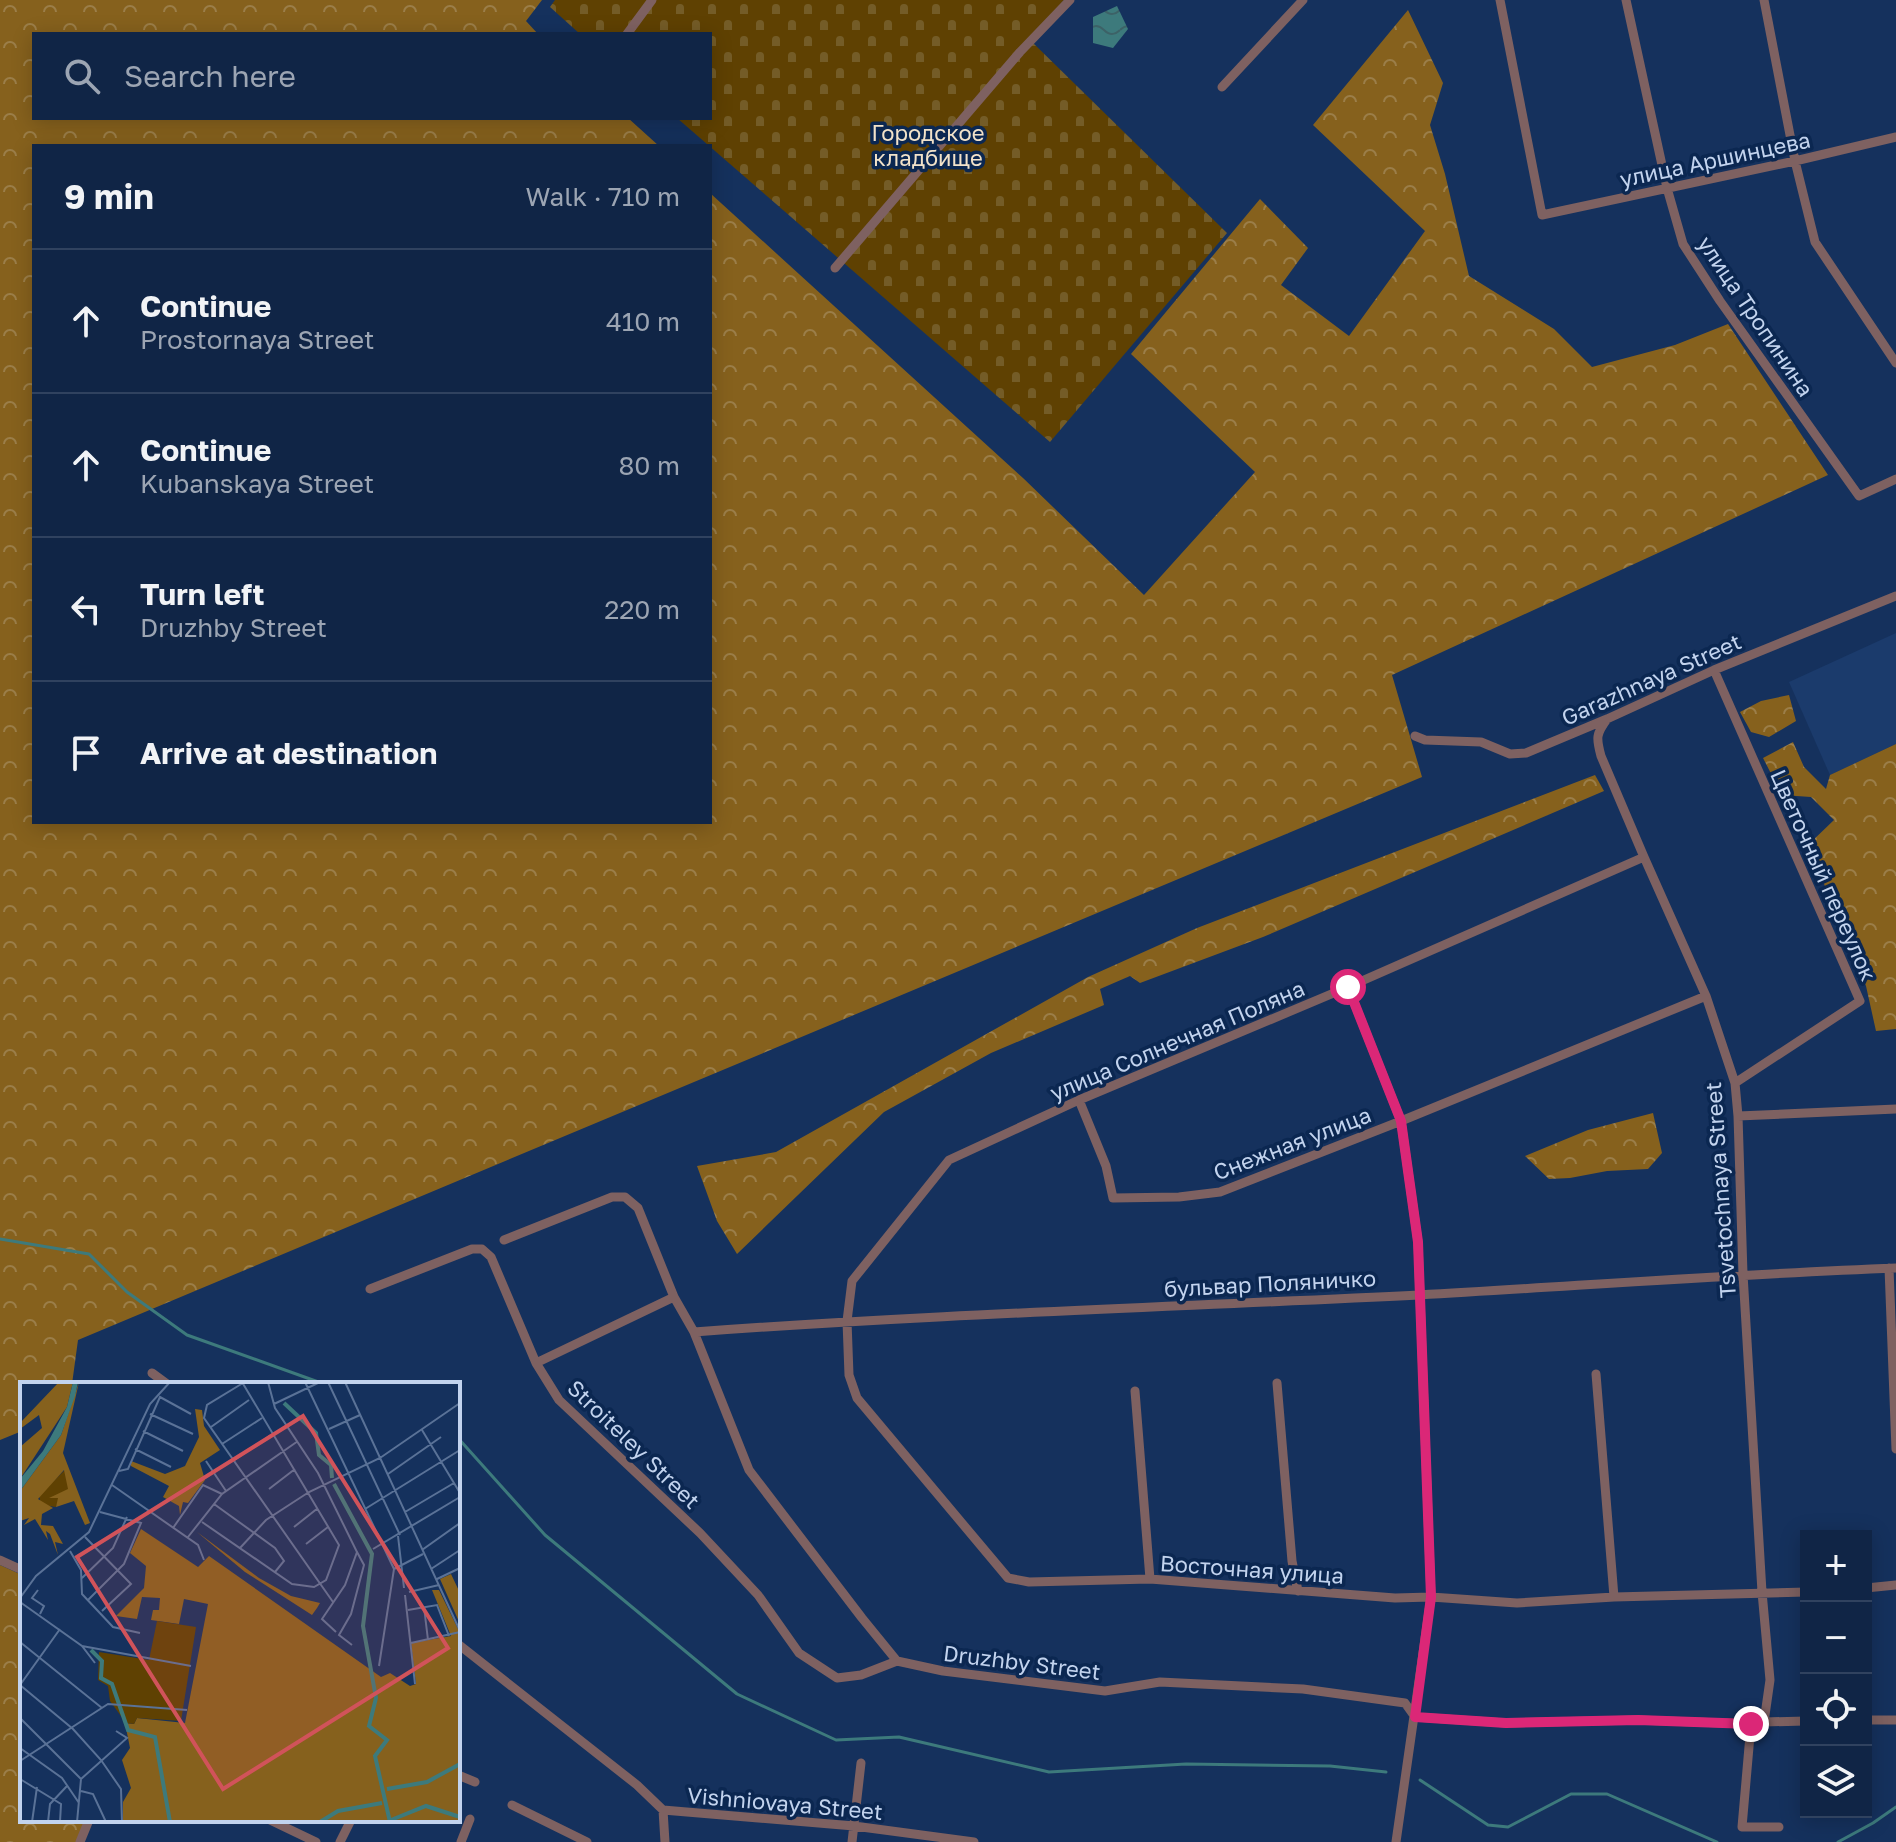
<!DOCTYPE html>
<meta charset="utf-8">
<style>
body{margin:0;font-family:"Golos Text",sans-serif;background:#192d4d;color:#f1f3f6}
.controls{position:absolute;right:24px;bottom:24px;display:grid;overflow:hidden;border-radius:0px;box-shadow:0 4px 20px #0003}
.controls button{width:72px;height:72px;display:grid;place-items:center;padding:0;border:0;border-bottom:2px solid #30425f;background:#102546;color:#f1f3f6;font:40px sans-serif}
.stop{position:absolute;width:24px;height:24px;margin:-18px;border:6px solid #db2777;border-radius:50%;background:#fff}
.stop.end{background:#db2777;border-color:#fff;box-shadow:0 2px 8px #0008}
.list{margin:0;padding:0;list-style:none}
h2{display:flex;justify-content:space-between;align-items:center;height:104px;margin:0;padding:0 32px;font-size:34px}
h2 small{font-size:26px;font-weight:400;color:#9ca5b3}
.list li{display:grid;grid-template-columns:52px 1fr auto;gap:24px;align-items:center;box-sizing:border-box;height:144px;padding:0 32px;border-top:2px solid #30425f}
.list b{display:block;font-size:30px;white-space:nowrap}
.list p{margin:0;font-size:26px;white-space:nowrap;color:#9ca5b3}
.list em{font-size:26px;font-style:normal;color:#9ca5b3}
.icon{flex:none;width:44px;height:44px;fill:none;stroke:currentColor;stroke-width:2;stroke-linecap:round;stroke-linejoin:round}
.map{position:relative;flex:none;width:1896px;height:1842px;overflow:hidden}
.search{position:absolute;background:#102546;box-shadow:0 4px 20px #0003;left:32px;top:32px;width:680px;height:88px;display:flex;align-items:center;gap:20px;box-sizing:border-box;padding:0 28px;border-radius:0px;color:#9ca5b3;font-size:30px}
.panel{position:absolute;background:#102546;box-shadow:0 4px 20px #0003;left:32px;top:144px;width:680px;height:680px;border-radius:0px}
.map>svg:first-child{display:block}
.built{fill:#1b3b6c}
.forest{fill:url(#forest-crowns)}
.cemetery{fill:url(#cemetery-stones)}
.water{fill:url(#water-waves)}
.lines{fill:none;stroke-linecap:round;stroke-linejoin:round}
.stream{stroke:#3d7a7c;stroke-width:3}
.street{stroke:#7e6161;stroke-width:9}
.route{stroke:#db2777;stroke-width:10}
.labels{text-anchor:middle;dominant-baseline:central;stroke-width:7;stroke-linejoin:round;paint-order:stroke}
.park-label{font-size:22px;fill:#f2e2c9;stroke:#0b2751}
.street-label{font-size:22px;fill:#c2d3ee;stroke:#0b2751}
.inset-river{fill:none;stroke:#3d7a7c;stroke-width:4}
.inset-road{fill:none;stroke:#5a7297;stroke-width:2}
.view{fill:#d1535a;fill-opacity:0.15;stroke:#d1535a;stroke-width:4}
.inset-edge{fill:none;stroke:#c2d3ee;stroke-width:4}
</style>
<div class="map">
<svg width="1896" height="1842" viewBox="0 0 1896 1842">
<defs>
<pattern id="forest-crowns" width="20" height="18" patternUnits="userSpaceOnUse" patternTransform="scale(2)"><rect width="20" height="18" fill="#86611d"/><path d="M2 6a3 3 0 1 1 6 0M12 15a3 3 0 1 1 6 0" fill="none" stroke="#9b7e49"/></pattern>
<pattern id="cemetery-stones" width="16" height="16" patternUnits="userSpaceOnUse" patternTransform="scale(2)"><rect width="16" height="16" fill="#5f4102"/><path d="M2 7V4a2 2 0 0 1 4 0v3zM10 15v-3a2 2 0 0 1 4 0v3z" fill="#745c27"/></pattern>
<pattern id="water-waves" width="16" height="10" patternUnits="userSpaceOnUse" patternTransform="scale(2)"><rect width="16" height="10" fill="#3d7a7c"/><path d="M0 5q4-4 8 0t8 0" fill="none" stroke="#3c6267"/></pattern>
</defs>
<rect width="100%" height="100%" fill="#15315d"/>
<path class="built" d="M1896 633V744L1830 775 1789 682Z"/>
<path class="forest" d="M0 0H542L526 21 538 34H34V118H628L659 146H34V822H710V193L1023 478 1144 595 1255 472 1131 354 1260 199 1308 248 1281 285 1349 336 1425 231 1313 125 1408 10 1443 83 1430 125 1445 174 1469 276 1554 329 1592 367 1675 345 1728 324 1828 475 1392 675 1422 777 78 1340 72 1384H22V1431L0 1440Z
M1789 695 1796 721 1769 737 1751 732 1740 712 1761 701Z
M1793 742 1804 767 1826 789 1830 775 1896 744V1029L1876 1031 1866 986 1808 845 1834 820 1811 797 1782 795 1763 758Z
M1595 775 1604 791 1263 937 1140 983 1130 976 1100 989 1104 1005 991 1053 884 1112 737 1254 717 1221 697 1166 776 1152 1088 977 1197 928Z
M1653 1113 1662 1153 1648 1169 1607 1171 1570 1178 1549 1179 1525 1156 1588 1130Z
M0 1565 22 1575V1820H85L77 1842H0Z"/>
<path class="cemetery" d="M555 0H1064L1030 40 1227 233 1050 442 677 118H710V34H580L550 7Z"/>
<path class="water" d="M1117 6 1128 29 1113 48 1093 43V17Z"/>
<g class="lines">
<path class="stream" d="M0 1239 89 1254 127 1292 187 1335 324 1384
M458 1438 545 1535 737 1694 836 1740 899 1737 1049 1772 1186 1764 1330 1766 1386 1772
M1420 1780 1488 1825 1508 1827 1571 1794H1607L1717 1842
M1838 1842 1873 1823 1896 1807"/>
<path class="street" d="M1500 0 1542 215 1795 161 1896 137
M1626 0 1667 188 1683 244 1720 301 1859 496 1896 479
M1764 0 1795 161 1815 242 1896 363
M627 34 652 0
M1222 87 1303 0
M835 268 1020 52 1070 0
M1714 670 1860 1001 1735 1083
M1607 719C1596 734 1596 738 1601 756L1644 857 1706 996 1735 1083 1738 1116 1743 1274 1762 1592 1770 1680 1764 1722
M1415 736 1425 740 1481 742 1510 754 1526 753 1607 719 1714 670 1896 596
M1644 857 1348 987 1079 1100 949 1160 852 1281 847 1321 849 1375 857 1398 1008 1578 1029 1582 1150 1579 1395 1598 1431 1597 1517 1603 1614 1597 1806 1592
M1348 987 1401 1121 1418 1242 1431 1597 1396 1842
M1079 1100 1106 1166 1113 1198 1179 1197 1220 1192 1401 1121 1706 996
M1738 1116 1896 1109
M504 1240 612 1197H625L638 1208 674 1297 694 1332 749 1470 862 1618 897 1661 943 1671 1105 1691 1160 1682 1303 1689 1405 1703 1415 1717 1506 1723 1638 1720 1751 1724 1764 1722 1806 1721
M1889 1268 1896 1449
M370 1289 472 1249H482L491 1257 536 1363 559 1400 700 1533 758 1595 799 1653 837 1678 861 1675 897 1661
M694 1332C935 1314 1177 1307 1419 1295 1578 1286 1737 1274 1896 1268
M536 1363 674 1297
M152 1373 167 1384
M1596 1374 1614 1597
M1277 1383 1292 1561 1298 1591
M1135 1391 1150 1579
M0 1560 22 1570
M1866 1588 1896 1585
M458 1644 637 1785 663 1810 854 1826 974 1842
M1866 1720H1896
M1751 1724 1742 1827H1779
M458 1775 475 1782
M512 1805 587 1842
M663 1810 665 1842
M270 1820 316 1842
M80 1842 89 1820
M340 1842 351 1820
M461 1842 470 1819
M852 1842 861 1763"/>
</g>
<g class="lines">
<path class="route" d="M1348 987 1401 1121 1418 1242 1431 1597 1415 1717 1506 1723 1638 1720 1751 1724"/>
</g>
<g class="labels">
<g class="park-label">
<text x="928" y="132">Городское<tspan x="928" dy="25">кладбище</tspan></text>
</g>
<g class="street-label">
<text transform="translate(1715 159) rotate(-12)">улица Аршинцева</text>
<text transform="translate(1756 316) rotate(56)">улица Тропинина</text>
<text transform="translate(1651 679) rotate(-24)">Garazhnaya Street</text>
<text transform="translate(1824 875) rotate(66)">Цветочный переулок</text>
<text transform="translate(1177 1040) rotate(-23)">улица Солнечная Поляна</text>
<text transform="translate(1292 1143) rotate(-21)">Снежная улица</text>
<text transform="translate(1720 1190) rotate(-94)">Tsvetochnaya Street</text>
<text transform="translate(1270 1283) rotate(-3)">бульвар Поляничко</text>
<text transform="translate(634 1444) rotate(44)">Stroiteley Street</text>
<text transform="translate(1252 1569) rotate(4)">Восточная улица</text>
<text transform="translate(1022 1662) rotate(7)">Druzhby Street</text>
<text transform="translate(785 1803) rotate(5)">Vishniovaya Street</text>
</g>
</g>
<g transform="translate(20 1382)">
<rect width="440" height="440" fill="#15315d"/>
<path d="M45 88 49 107 35 116H39L36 125 21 123 19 113Z" fill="#5f4102"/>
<path d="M39 0H53L47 25 0 97V65L22 46 19 33 0 47V41ZM59 0 43 71 70 141 65 143 54 119 36 125 38 116H29L48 107 44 88 18 117 33 126 22 132 21 143 33 144 43 162 35 160 38 173 30 152 26 149 28 158 15 137 4 143 9 136 0 139V109L41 53ZM175 27 182 28 184 44 200 68 180 81 185 98 168 121 163 120 160 133 159 124 143 115 149 104 111 84V79L145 92 165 84 179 55ZM121 147 178 185 189 174 361 295 370 291 390 304 396 302 391 261 431 254 412 208H419L440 251V440H103V420L111 406 102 378 110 366 105 341 114 342 117 336 165 341 188 222 164 217 159 242 131 238 133 228H139L140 216 122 215 117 237 96 234 124 206 126 184 110 171ZM177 150 239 196 271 214 300 221 297 226 292 233 225 190ZM431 192 440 211V242L420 197Z" fill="#86611d"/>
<path d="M137 239 176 245 161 339 117 336 114 342 106 341 90 319 88 304 78 298 79 270 129 278Z" fill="#5f4102"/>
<path d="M53 0H58L55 14 41 53 0 109V97L23 69 47 25Z" fill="#3d7a7c"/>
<path class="inset-river" d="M264 21 296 51 299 73 311 83 312 96M314 102 352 172 343 244 356 316 349 344 367 358 355 374 370 440M71 268 82 279 81 296 92 302 108 348 135 355 150 440M367 407 407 400 440 382M371 438 406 424 440 435M300 440 318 429 362 421"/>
<path class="inset-road" d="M248 0 255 26 298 91 337 170 325 203 302 237 316 250M285 0 374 187 359 284M308 0 380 153M325 0 440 249M223 1 187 23 184 36 313 220M254 22 300 0M130 32 173 52M191 45 229 18M309 47 340 33M402 48 440 111M123 49 163 69M202 62 242 36M115 67 151 85M186 79 206 109M213 79 251 53M99 89 108 87 140 15 171 32M368 92 421 55M92 103 178 163 184 178M249 107 275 87M194 122 255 166 264 179 255 190M345 127 440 68M385 130 434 101M182 140 272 202 294 205 306 198 319 163 222 0M274 145 298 126M153 146 183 103 202 112M378 154 384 206M65 155 111 202 82 229M168 155 202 112 278 59M286 162 308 145M220 166 246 138 289 110 360 76 440 21M353 167 440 115M402 168 440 141M50 169 61 188 62 212 93 245 120 251M374 187 403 172M411 187 440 168M62 196 93 166 107 135M417 197 440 186M18 208 12 216 24 224 20 232M389 210 419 203M385 213 395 302M0 216 16 194 69 150 130 22 150 0M68 218 104 182 121 141 80 130M0 220 62 264 75 281M404 225 408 258M388 228 417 223 429 254M0 260 82 326M391 261 440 250M332 263 319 253 331 232 344 183 337 170M62 264 171 284M0 303 53 347 81 378 101 407 102 440M0 303 40 247M0 336 61 397M0 366 42 396 59 421M0 379 88 322 167 328M0 397 41 422 40 440M61 397 107 356 96 349M61 409 73 412 86 440M12 440 17 405M28 440 30 422 47 404M57 440 61 397"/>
<path class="view" d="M283 34 428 266 203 407 57 175Z"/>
<rect width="440" height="440" class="inset-edge"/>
</g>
</svg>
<div class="controls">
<button>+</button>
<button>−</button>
<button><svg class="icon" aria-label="locate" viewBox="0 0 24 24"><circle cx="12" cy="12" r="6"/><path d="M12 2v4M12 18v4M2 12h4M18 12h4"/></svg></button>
<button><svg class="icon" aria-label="layers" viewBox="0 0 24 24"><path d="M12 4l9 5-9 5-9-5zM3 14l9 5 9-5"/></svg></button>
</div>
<div class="stop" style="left:1348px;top:987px"></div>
<div class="stop end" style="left:1751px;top:1724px"></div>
<div class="search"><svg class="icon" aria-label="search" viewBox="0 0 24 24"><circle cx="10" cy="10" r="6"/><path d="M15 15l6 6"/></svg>Search here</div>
<section class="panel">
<h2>9 min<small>Walk · 710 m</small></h2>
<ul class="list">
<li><svg class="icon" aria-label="ahead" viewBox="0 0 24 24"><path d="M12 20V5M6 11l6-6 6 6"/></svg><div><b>Continue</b><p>Prostornaya Street</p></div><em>410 m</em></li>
<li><svg class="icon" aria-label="ahead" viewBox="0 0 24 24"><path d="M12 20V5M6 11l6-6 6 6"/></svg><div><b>Continue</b><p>Kubanskaya Street</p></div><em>80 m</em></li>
<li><svg class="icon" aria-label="left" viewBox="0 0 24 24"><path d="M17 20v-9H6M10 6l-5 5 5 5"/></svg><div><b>Turn left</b><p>Druzhby Street</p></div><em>220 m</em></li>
<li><svg class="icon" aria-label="arrive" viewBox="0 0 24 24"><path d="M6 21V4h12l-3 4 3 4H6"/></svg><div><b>Arrive at destination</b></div></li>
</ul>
</section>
</div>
